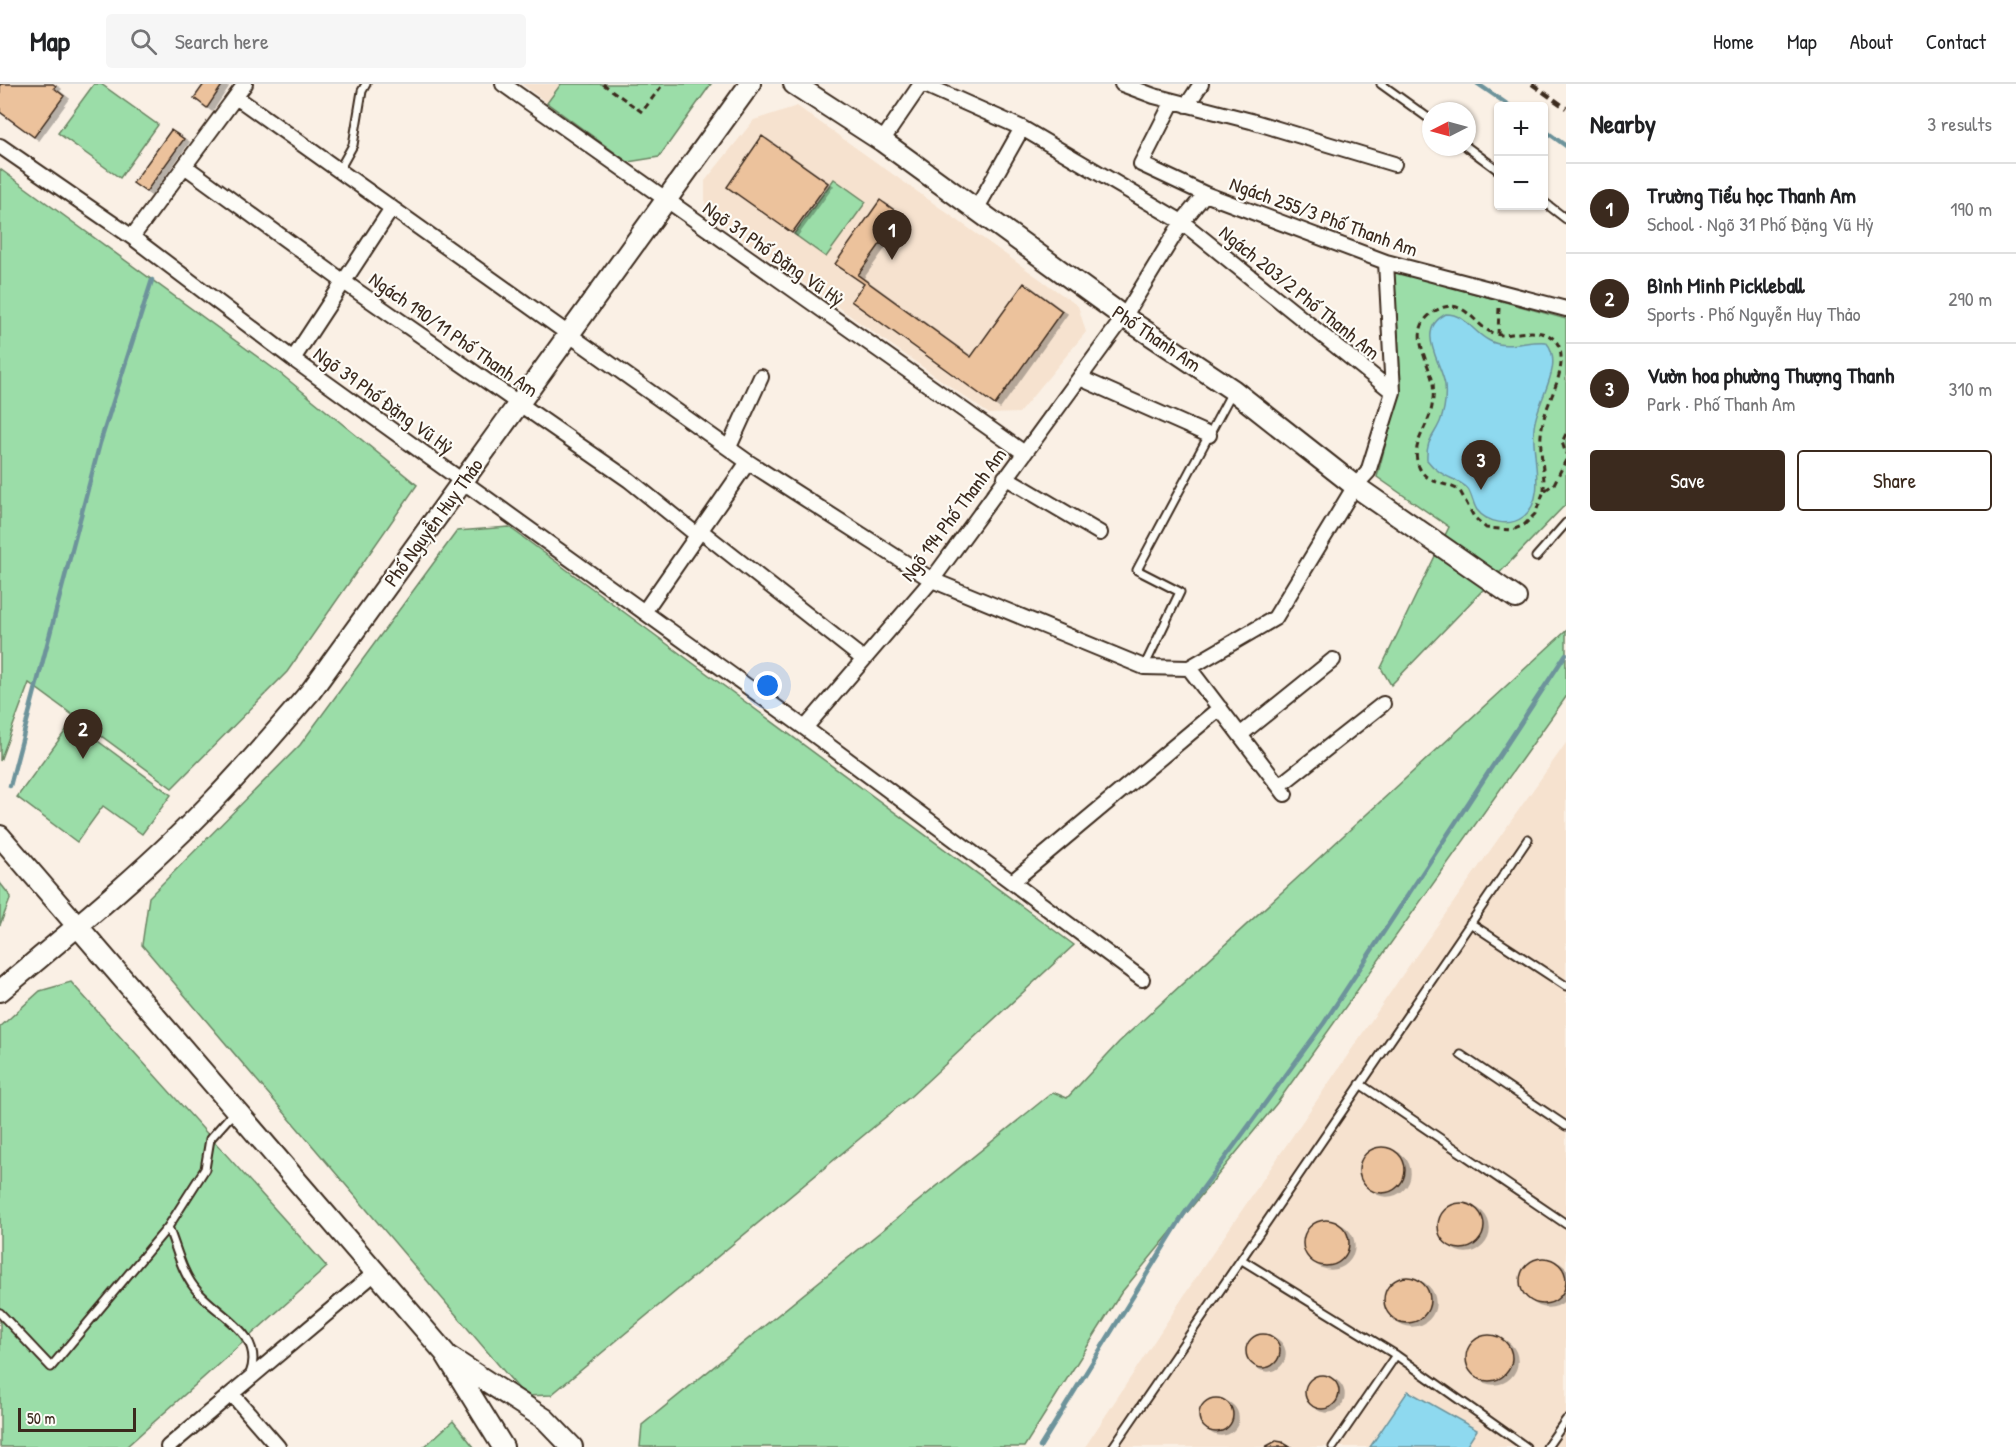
<!DOCTYPE html>
<meta charset="utf-8">
<style>
body{margin:0;font-family:"Patrick Hand",sans-serif;background:#f6f6f6;color:#202124}
.controls{position:absolute;right:18px;top:18px;display:grid;overflow:hidden;border-radius:6px;box-shadow:0 2px 4px #0004}
.controls button{width:54px;height:54px;display:grid;place-items:center;padding:0;border:0;border-bottom:2px solid #e0e0e0;background:#fff;color:#202124;font:30px sans-serif}
.compass{position:absolute;left:1422px;top:18px;width:54px;height:54px;border-radius:50%;background:#fff;box-shadow:0 2px 4px #0004;rotate:264deg}
.scale{position:absolute;left:18px;bottom:15px;width:118px;box-sizing:border-box;padding-left:6px;border:3px solid #3b2a1e;border-top:0;font-size:16px;line-height:21px;white-space:nowrap;color:#3b2a1e;-webkit-text-stroke:4px #fdfcf7;paint-order:stroke}
.you{position:absolute;left:768px;top:602px;width:21px;height:21px;margin:-15px;border:4px solid #fff;border-radius:50%;background:#1a73e8;box-shadow:0 0 0 9px #1a73e833}
.badge{display:grid;place-items:center;width:39px;height:39px;border-radius:50%;background:#3b2a1e;color:#fff;font-size:20px;font-weight:700}
.pin{position:absolute;translate:-50% -50px;filter:drop-shadow(0 2px 3px #0008)}
.pin::after{content:'';position:absolute;top:32px;width:21px;height:18px;background:inherit;clip-path:polygon(0 0,100% 0,50% 100%)}
.list{margin:0;padding:0;list-style:none}
h2{display:flex;justify-content:space-between;align-items:center;height:78px;margin:0;padding:0 24px;font-size:26px}
h2 small{font-size:20px;font-weight:400;color:#757577}
.list li{display:grid;grid-template-columns:39px 1fr auto;gap:18px;align-items:center;box-sizing:border-box;height:90px;padding:0 24px;border-top:2px solid #e0e0e0}
.list b{display:block;font-size:22px;white-space:nowrap}
.list p{margin:0;font-size:20px;white-space:nowrap;color:#757577}
.list em{font-size:20px;font-style:normal;color:#757577}
.actions{display:flex;gap:12px;padding:18px 24px}
.actions a{flex:1;padding:14px 0;border:2px solid #3b2a1e;border-radius:6px;text-align:center;font-size:21px;color:#3b2a1e}
.actions .main{background:#3b2a1e;color:#fff}
.icon{flex:none;width:33px;height:33px;fill:none;stroke:currentColor;stroke-width:2;stroke-linecap:round;stroke-linejoin:round}
.map{position:relative;flex:none;width:1566px;height:1363px;overflow:hidden}
header{display:flex;align-items:center;gap:36px;box-sizing:border-box;height:84px;padding:0 30px;background:#fff;border-bottom:2px solid #e0e0e0}
header strong{font-size:28px}
nav{display:flex;gap:33px;margin-inline-start:auto;font-size:21px}
.search{width:420px;height:54px;background:#f6f6f6;display:flex;align-items:center;gap:15px;box-sizing:border-box;padding:0 21px;border-radius:6px;color:#757577;font-size:22px}
main{display:flex}
aside{flex:1;background:#fff}
.map>svg:first-child{display:block}
.built{fill:#f6e2cf}
.green{fill:#9bdda8;stroke:#6b8463;stroke-width:1.5}
.water{fill:#8ed9ef;stroke:#6d939b;stroke-width:1.5}
.lines{fill:none;stroke-linecap:round;stroke-linejoin:round}
.stream{stroke:#6d939b;stroke-width:4.5}
.building{fill:#ecc29c;stroke:#3b2a1e;stroke-width:1.5;filter:url(#shadow)}
.lane-casing{stroke:#3b2a1e;stroke-width:11}
.street-casing{stroke:#3b2a1e;stroke-width:18}
.secondary-casing{stroke:#3b2a1e;stroke-width:24}
.path{stroke:#3b2a1e;stroke-width:3;stroke-dasharray:6 4.5;stroke-linecap:butt}
.lane{stroke:#fdfcf7;stroke-width:7}
.street{stroke:#fdfcf7;stroke-width:14}
.secondary{stroke:#fdfcf7;stroke-width:20}
.rail{stroke:#3b2a1e;stroke-width:4.5;stroke-dasharray:9 4.5;stroke-linecap:butt}
.labels{text-anchor:middle;dominant-baseline:central;stroke-width:4.5;stroke-linejoin:round;paint-order:stroke}
.street-label{font-size:20px;fill:#3b2a1e;stroke:#fdfcf7}
</style>
<header>
<strong>Map</strong>
<div class="search"><svg class="icon" aria-label="search" viewBox="0 0 24 24"><circle cx="10" cy="10" r="6"/><path d="M15 15l6 6"/></svg>Search here</div>
<nav><a>Home</a><a>Map</a><a>About</a><a>Contact</a></nav>
</header>
<main>
<div class="map">
<svg width="1566" height="1363" viewBox="0 0 1566 1363">
<defs>
<filter id="shadow"><feDropShadow dx="5" dy="3" stdDeviation="0" flood-color="#0004"/></filter>
</defs>
<rect width="100%" height="100%" fill="#faf0e5"/>
<filter id="ink" filterUnits="userSpaceOnUse"><feTurbulence type="fractalNoise" baseFrequency=".0167" numOctaves="2"/><feDisplacementMap in="SourceGraphic" scale="12" xChannelSelector="R" yChannelSelector="G"/><feConvolveMatrix kernelMatrix="1 2 1 2 8 2 1 2 1" color-interpolation-filters="sRGB"/></filter>
<g filter="url(#ink)">
<path class="built" d="M522 0H560L547 19Z
M797 22 1078 222 1086 248 1019 329 989 330 705 129V97L754 36Z
M1566 659V1363H1085L1193 1198 1403 890Z"/>
<path class="green" d="M94 0H101L158 41 120 94 58 49Z
M561 0H711L659 73 628 78 547 19Z
M0 85 281 290 417 401 287 588 172 704 29 599 0 677Z
M834 95 866 118 826 173 794 150Z
M1394 187 1566 235V420L1391 601 1381 584 1449 443 1377 393 1401 300Z
M509 443 1074 861 911 1012 551 1311 525 1312 142 861 149 813 300 661 457 447Z
M1566 547V613L1277 1019 1121 1209 1024 1363H640L642 1341 1053 1008 1067 1014 1119 958Z
M72 638 171 711 142 750 103 722 77 758 17 713Z
M0 799 11 813 0 841Z
M71 898 327 1183 126 1363H0V943L40 907Z
M453 1337 474 1363H424Z"/>
<path class="water" d="M1446 230C1466 230 1473 249 1490 257 1506 266 1528 256 1546 258 1566 281 1536 317 1534 344 1531 370 1548 414 1523 433 1510 443 1487 439 1477 426 1473 420 1472 411 1468 405 1459 394 1441 395 1427 376 1426 356 1433 354 1440 338 1445 326 1446 313 1445 301 1442 279 1414 246 1446 230Z
M1408 1307 1477 1346 1466 1363H1370Z"/>
<g class="lines">
<path class="stream" d="M1478 0 1510 22
M1544 46 1566 62
M10 702 100 359 152 196
M1040 1363 1184 1130 1324 939 1566 570"/>
</g>
<path class="building" d="M0 0H53L56 2 54 4 64 12 34 53 0 28Z
M204 0H223L207 24 194 14Z
M171 46 184 55 146 108 133 99Z
M762 52 828 99 792 149 727 103Z
M880 116 901 131 858 191 971 273 1024 199 1062 227 995 321 851 217 864 200 835 180Z
M1359 1086a23 23 0 1 1 46 0a23 23 0 1 1-46 0Z
M1438 1142a23 23 0 1 1 46 0a23 23 0 1 1-46 0Z
M1303 1159a23 23 0 1 1 46 0a23 23 0 1 1-46 0Z
M1520 1197a23 23 0 1 1 46 0a23 23 0 1 1-46 0Z
M1384 1216a23 23 0 1 1 46 0a23 23 0 1 1-46 0Z
M1246 1267a17 17 0 1 1 34 0a17 17 0 1 1-34 0Z
M1466 1274a23 23 0 1 1 46 0a23 23 0 1 1-46 0Z
M1305 1308a17 17 0 1 1 34 0a17 17 0 1 1-34 0Z
M1199 1331a17 17 0 1 1 34 0a17 17 0 1 1-34 0Z
M1276 1357 1282 1358 1290 1363H1265Z"/>
<g class="lines">
<defs>
<path id="lane" d="M1381 0 1431 36
M1467 63 1498 86
M339 86 353 61 362 7 366 0
M1544 118 1566 135
M1536 473 1566 439
M1144 583 1180 508 1137 486 1232 308
M1470 839 1566 902
M1461 971 1566 1042
M1360 1000 1566 1140
M168 1143C176 1162 181 1186 194 1203 214 1231 266 1248 250 1290
M1242 1176 1396 1271 1526 1363
M0 1229 51 1283 168 1143 205 1085 210 1055 234 1028
M1113 1363 1528 755
M1333 1363 1396 1271
M1547 1363 1566 1336"/>
<path id="street" d="M503 0 1023 368
M923 0 1022 44 1182 138 1393 308
M1122 0 1154 12 1251 37 1394 80
M236 13 748 378 932 496 1144 583 1189 584
M1173 17 1141 80 1205 110 1386 178 1566 225
M1187 21 1201 0
M882 57 921 0
M0 62 132 153 293 275 805 644 1142 895
M186 83 344 198 629 396 697 451
M977 124 1022 44
M132 153 245 0
M293 275 392 124
M1080 294 1209 351
M729 363 761 293
M1005 393 1100 449
M701 447 862 574
M644 528 748 378
M1189 584 1275 534 1355 402 1368 388 1393 308 1386 178
M1189 584 1285 710
M805 644 932 496 1124 233 1182 138 1205 110
M1240 651 1333 576
M1279 702 1383 620
M1012 798 1220 624
M232 1310 278 1363
M168 1363 375 1189"/>
<path id="secondary" d="M794 0 882 57 1124 233 1233 306 1355 402 1516 514
M0 752 445 1269 503 1363
M0 907C73 846 148 785 214 716 248 681 279 644 311 607L750 0
M449 1273 545 1335 572 1363"/>
</defs>
<use href="#lane" class="lane-casing"/>
<use href="#street" class="street-casing"/>
<use href="#secondary" class="secondary-casing"/>
<path class="path" d="M603 0 642 28 663 0
M1498 251 1499 223
M1566 350 1562 358 1566 370
M1544 407C1545 385 1538 365 1542 343 1546 317 1566 292 1560 265 1552 241 1522 249 1504 251 1477 253 1468 209 1437 226 1404 243 1429 277 1433 299 1434 308 1433 319 1431 327 1426 346 1410 362 1419 383 1428 402 1446 397 1460 407L1474 433 1486 444 1512 446 1524 441 1535 430 1544 407 1554 400 1566 376"/>
<use href="#lane" class="lane"/>
<use href="#street" class="street"/>
<use href="#secondary" class="secondary"/>
<path class="rail" d="M1532 0 1566 24"/>
</g>
</g>
<g class="labels">
<g class="street-label">
<text transform="translate(1324 132) rotate(20)">Ngách 255/3 Phố Thanh Am</text>
<text transform="translate(774 169) rotate(35)">Ngõ 31 Phố Đặng Vũ Hỷ</text>
<text transform="translate(1300 208) rotate(39)">Ngách 203/2 Phố Thanh Am</text>
<text transform="translate(454 250) rotate(35)">Ngách 190/11 Phố Thanh Am</text>
<text transform="translate(1157 254) rotate(34)">Phố Thanh Am</text>
<text transform="translate(384 316) rotate(36)">Ngõ 39 Phố Đặng Vũ Hỷ</text>
<text transform="translate(953 430) rotate(-53)">Ngõ 194 Phố Thanh Am</text>
<text transform="translate(433 438) rotate(-54)">Phố Nguyễn Huy Thảo</text>
</g>
</g>
</svg>
<div class="controls">
<button>+</button>
<button>−</button>
</div>
<svg class="compass" viewBox="-18 -18 36 36"><path d="M0-13l5 13h-10z" fill="#e53935"/><path d="M0 13l5-13h-10z" fill="#757577"/></svg>
<div class="scale">50 m</div>
<div class="you"></div>
<div class="pin badge" style="left:892px;top:176px">1</div>
<div class="pin badge" style="left:83px;top:675px">2</div>
<div class="pin badge" style="left:1481px;top:406px">3</div>
</div>
<aside>
<h2>Nearby<small>3 results</small></h2>
<ul class="list">
<li><span class="badge">1</span><div><b>Trường Tiểu học Thanh Am</b><p>School · Ngõ 31 Phố Đặng Vũ Hỷ</p></div><em>190 m</em></li>
<li><span class="badge">2</span><div><b>Bình Minh Pickleball</b><p>Sports · Phố Nguyễn Huy Thảo</p></div><em>290 m</em></li>
<li><span class="badge">3</span><div><b>Vườn hoa phường Thượng Thanh</b><p>Park · Phố Thanh Am</p></div><em>310 m</em></li>
</ul>
<div class="actions"><a class="main">Save</a><a>Share</a></div>
</aside>
</main>
